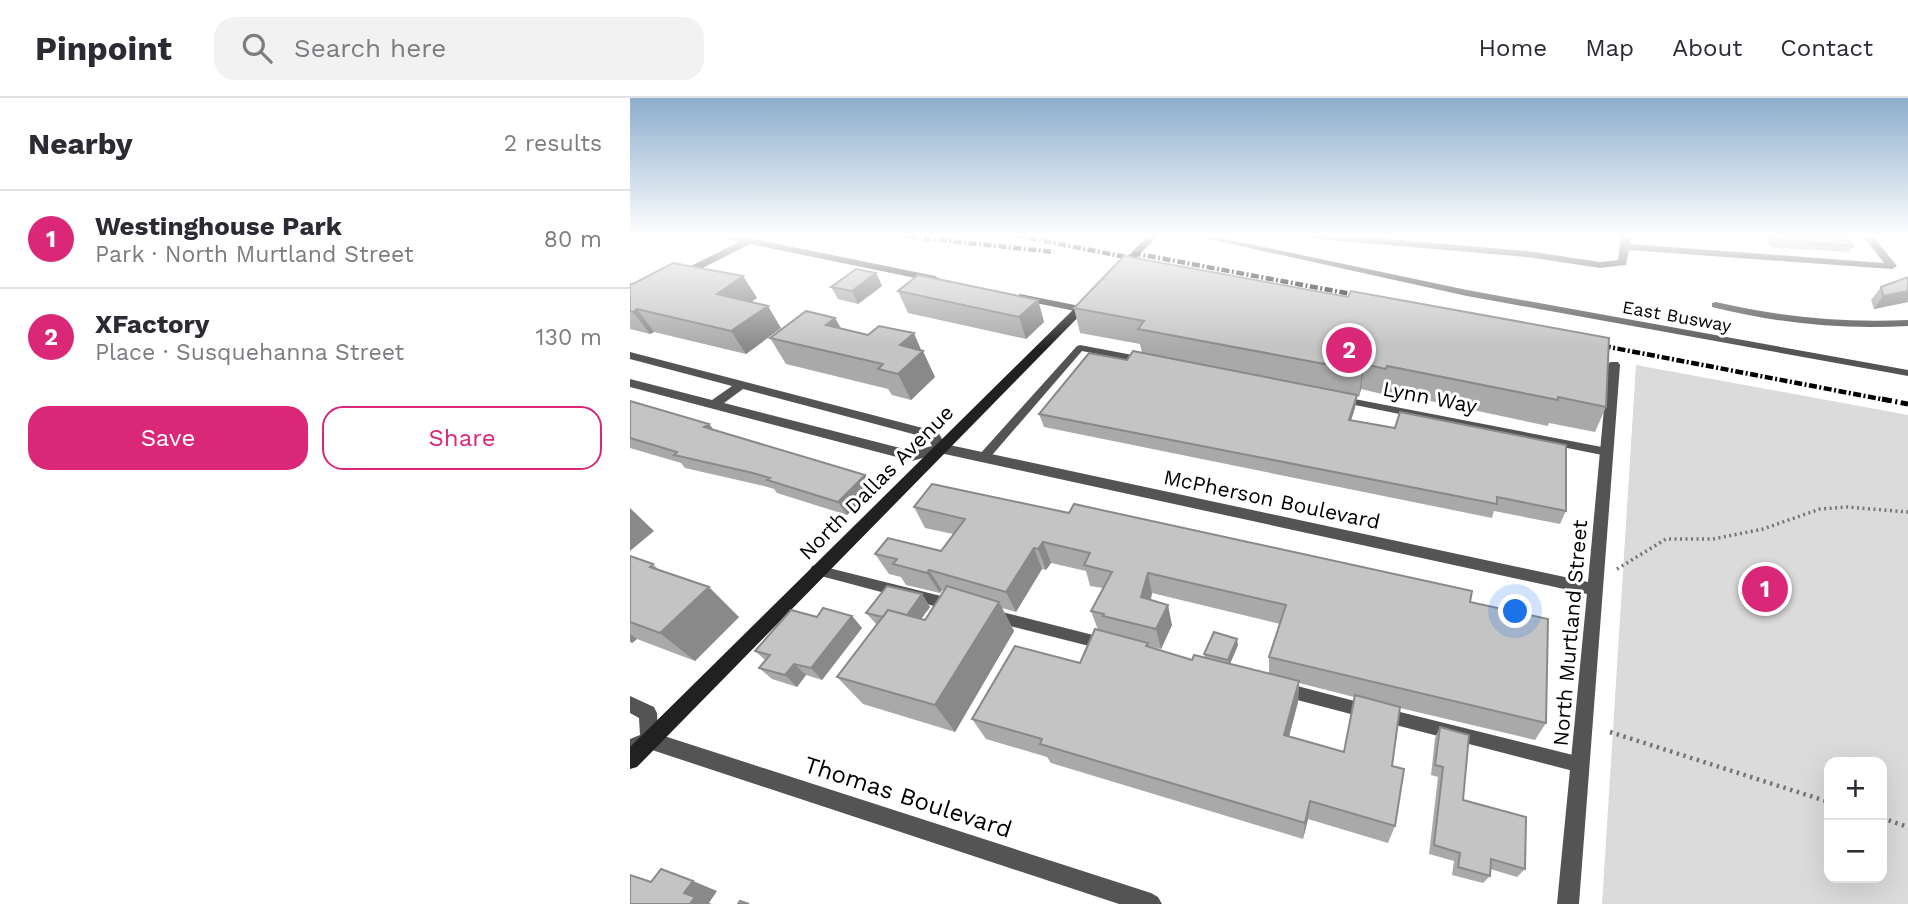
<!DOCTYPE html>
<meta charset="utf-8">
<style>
body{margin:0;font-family:"Work Sans",sans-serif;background:#f2f2f3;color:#2b2b33}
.controls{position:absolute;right:21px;bottom:21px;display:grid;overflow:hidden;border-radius:14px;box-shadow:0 7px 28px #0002}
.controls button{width:63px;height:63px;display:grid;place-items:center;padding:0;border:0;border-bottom:2px solid #e1e1e2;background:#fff;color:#2b2b33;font:35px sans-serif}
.you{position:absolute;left:886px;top:514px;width:24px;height:24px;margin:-18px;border:5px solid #fff;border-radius:50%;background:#1a73e8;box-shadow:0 0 0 10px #1a73e833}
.badge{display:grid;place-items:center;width:46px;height:46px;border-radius:50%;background:#db2777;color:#fff;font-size:23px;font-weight:700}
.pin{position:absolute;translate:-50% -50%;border:4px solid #fff;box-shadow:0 2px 7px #0006}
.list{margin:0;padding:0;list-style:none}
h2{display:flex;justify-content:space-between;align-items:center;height:91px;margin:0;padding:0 28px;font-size:30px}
h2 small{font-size:23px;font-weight:400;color:#7c7c81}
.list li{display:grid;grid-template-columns:46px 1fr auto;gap:21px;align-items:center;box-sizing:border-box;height:98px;padding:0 28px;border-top:2px solid #e1e1e2}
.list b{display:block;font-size:26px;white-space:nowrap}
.list p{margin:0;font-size:23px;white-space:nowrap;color:#7c7c81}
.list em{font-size:23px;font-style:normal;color:#7c7c81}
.actions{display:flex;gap:14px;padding:21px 28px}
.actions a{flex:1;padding:16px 0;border:2px solid #db2777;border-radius:21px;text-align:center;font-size:24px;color:#db2777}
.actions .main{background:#db2777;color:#fff}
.icon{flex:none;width:38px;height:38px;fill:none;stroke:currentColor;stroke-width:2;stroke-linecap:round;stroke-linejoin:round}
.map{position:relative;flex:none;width:1278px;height:806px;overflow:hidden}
header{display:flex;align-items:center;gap:42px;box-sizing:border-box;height:98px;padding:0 35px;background:#fff;border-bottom:2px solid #e1e1e2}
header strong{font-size:33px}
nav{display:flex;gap:38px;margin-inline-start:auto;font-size:24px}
.search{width:490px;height:63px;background:#f2f2f3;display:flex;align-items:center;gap:18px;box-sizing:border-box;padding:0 24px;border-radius:21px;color:#7c7c81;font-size:26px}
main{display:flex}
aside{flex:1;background:#fff}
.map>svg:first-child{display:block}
.green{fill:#dbdbdb;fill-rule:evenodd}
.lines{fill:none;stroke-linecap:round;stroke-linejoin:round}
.path-far1{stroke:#767676;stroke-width:3.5;stroke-dasharray:2 3.5;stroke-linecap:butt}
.path{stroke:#767676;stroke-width:4.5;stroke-dasharray:2.5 4.5;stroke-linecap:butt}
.service{fill:#545454;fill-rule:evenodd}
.minor{fill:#545454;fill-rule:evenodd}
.secondary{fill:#212121;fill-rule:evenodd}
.rail-far1{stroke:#000;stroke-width:4.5;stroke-dasharray:8 2.5 2 2.5;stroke-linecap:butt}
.rail{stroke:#000;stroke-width:5;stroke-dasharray:10 3.5 2 3.5;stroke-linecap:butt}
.wall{fill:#a9a9a9;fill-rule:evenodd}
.shaded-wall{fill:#898989}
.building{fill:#c4c4c4;stroke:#898989;stroke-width:2}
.labels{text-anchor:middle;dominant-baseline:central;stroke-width:6;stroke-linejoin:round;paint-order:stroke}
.far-street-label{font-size:18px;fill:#000;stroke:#fff}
.street-label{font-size:21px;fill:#000;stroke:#fff}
.near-street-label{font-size:24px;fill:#000;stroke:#fff}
</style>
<header>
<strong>Pinpoint</strong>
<div class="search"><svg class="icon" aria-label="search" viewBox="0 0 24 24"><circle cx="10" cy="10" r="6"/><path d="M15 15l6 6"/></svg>Search here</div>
<nav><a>Home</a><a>Map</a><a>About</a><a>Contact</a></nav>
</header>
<main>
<aside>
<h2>Nearby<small>2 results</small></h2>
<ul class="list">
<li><span class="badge">1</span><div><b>Westinghouse Park</b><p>Park · North Murtland Street</p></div><em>80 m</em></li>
<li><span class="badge">2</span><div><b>XFactory</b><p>Place · Susquehanna Street</p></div><em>130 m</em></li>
</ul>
<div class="actions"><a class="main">Save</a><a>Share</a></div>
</aside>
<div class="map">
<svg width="1278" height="806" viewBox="0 0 1278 806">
<rect width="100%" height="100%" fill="#fff"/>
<path class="green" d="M1006 267 1278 317V806H972ZM1199 664H1252V780H1199Z"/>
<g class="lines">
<path class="path-far1" d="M987 471 1036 441H1083L1133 431 1190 411 1217 409 1278 414"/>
<path class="path" d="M980 634 1199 704
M1252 720 1278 729"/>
<path class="service" d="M561 137H577L837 192 1278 272V278L837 198Z
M450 247 513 259 518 262 513 265 452 253 357 363H349L347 360 349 357 447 248Z
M709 298 977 350 983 354 977 358 705 303 704 301Z
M187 467 323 501 328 503 330 507 328 511 323 513 187 477 182 476 180 472 182 468Z
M364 512 475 540 480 541 482 546 480 551 475 552 364 524 359 522 357 518 359 514Z
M652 584 736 606 741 608 744 613 741 618 736 620 652 598 647 596 644 591 647 586Z
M754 610 951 659 957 661 959 667 957 673 951 675 754 624 748 622 746 617 748 612Z"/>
<path class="minor" d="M85 137H104L305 178 310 181 305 184 120 146 55 179H47V175L109 144Z
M673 137H710L897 153 970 164 988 162 991 137H1001L1000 146 1254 165 1232 137H1242L1267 168 1262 171 999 152 996 167 970 170 897 159 678 140Z
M390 196 450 208 455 211 450 214 386 201 385 199Z
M1086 204C1150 219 1212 225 1278 222V228C1211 232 1147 225 1082 209V205Z
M0 254 308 334 315 346 958 484 978 267 980 264H988L990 267 949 806H927L957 496 310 355 282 363 0 289V281L82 302 102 288 0 261ZM113 291 298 340 302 348 282 353 94 305Z
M0 598 24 609 27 615 28 636 521 795 528 799 532 806H489L19 651 0 659V641L10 637 9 620 0 615Z"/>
<path class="secondary" d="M519 137H529L491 175H485V171Z
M459 199 464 202 463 204 7 669 0 671V649L455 200Z"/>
<path class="rail-far1" d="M264 137 424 154
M384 137 511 162
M503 155 737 199
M958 245 1261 303"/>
<path class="rail" d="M1252 301 1278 306"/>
</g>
<path class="wall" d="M1133 137H1213L1223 148 1219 154 1141 149Z
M494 158 976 309 965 334 919 325 918 328 753 293 752 296 731 291 729 299 727 298 725 310 721 322 936 413 930 426 864 413 862 420 414 329 409 316 512 255 510 246 450 235 444 210Z
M246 175 252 188 228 206 208 201 201 189Z
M113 178 127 200 121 204 151 230 116 256 24 234 20 236 0 231V186Z
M1278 179V204L1244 211 1241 202 1251 189Z
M268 193 408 202 414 224 396 241 278 215Z
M205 220 211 230 291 252 305 279 281 302 262 297 258 291 156 266 140 240Z
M0 303 85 333 235 377 243 390 217 417 147 395 144 391 134 388 55 370 51 365 0 350Z
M284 409 840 504 916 625 905 642 770 610 762 668 765 728 758 745 678 721 673 741 421 665 417 659 356 641 342 621 450 565 468 532 461 513 473 490 460 488 456 473 421 465 416 472 412 471 386 514 372 510 384 533 325 634 233 606 207 579 247 527 236 515 292 496 300 509 291 521 295 522 314 493 312 492 310 495 276 487 271 479 259 476 245 456 311 453 323 436 295 430ZM522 495 650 526 639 559V576L600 566 608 547 574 556 575 559 562 562 519 549 518 548 531 551 542 527 521 502ZM669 585 724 599 714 654 659 639 668 604Z
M0 458 23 466 30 473 109 519 65 563 7 541 2 545 0 544Z
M222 518 232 530 192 582 176 577 167 589 142 581 129 570 135 562 125 553 187 519Z
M810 629 833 702 895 771 887 779 860 771V778L853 785 822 777 824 763 799 756 808 679 801 677 805 640Z"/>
<path class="shaded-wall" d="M246 175 252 188 228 206 222 193Z
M113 178 127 200 101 218 87 196Z
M1278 193V204L1244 211 1253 198Z
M408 202 414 224 396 241 389 219Z
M138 208 151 230 116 256 101 233Z
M7 211 24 234 20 236 3 214Z
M205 220 219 246 196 227Z
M284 235 292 254 293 253 305 279 281 302 268 276 270 247Z
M734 266 731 291 729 299 732 273Z
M727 297 725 310 717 335 719 322Z
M79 326 90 339 74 329Z
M235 377 243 390 217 417 208 404Z
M0 410 24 433 0 453Z
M413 444 421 465 416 472 408 451Z
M404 450 412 471 386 514 376 494Z
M299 472 312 492 310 495 297 475Z
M518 475 522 495 516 519 511 499Z
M79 489 109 519 65 563 30 535Z
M292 496 300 509 280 536 271 524Z
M369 504 384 533 325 634 305 607Z
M538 507 542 527 531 551 526 531Z
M222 518 232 530 192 582 181 570Z
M0 536 7 541 2 545 0 543Z
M607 541 608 547 599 568 598 562Z
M164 566 176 577 167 589 155 577Z
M669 583 668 604 654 657V637Z
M680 703 678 721 673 741 675 725Z
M63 783 87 793 79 805 82 806H60L54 795Z"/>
<path class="building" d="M1141 137H1213L1223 148 1145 142Z
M494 158 718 199 721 193 979 240 976 309 928 299V302L757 268 756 271 734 266 732 273 508 231 514 223 444 210Z
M43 165 113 178 87 196 138 208 101 233 7 211 3 214 0 213V186H3Z
M226 171 246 175 222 193 201 189Z
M288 177 408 202 389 219 268 193Z
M1278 179V193L1253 198 1251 189Z
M176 213 205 220 196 227 238 237 249 228 284 235 270 247 293 253 268 276 248 271 253 266 140 240Z
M503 253 727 297 719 322 765 330 770 314 936 347V413L867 399V406L409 316 459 255 497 262Z
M0 303 79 326 74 329 235 377 208 404 137 382 140 380 123 375 44 357 47 354 0 340Z
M302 386 439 415 444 406 842 493 840 504 918 521 916 625 639 559 656 507 518 475 511 499 538 507 526 531 473 518 474 516 461 513 482 474 454 467 460 455 413 444 408 451 404 450 376 494 299 472 297 475 263 466 267 461 245 456 258 440 311 453 335 421 284 409Z
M0 458 23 466 20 469 79 489 30 535 0 524Z
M257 488 292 496 277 517 258 512 253 519 236 515Z
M317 488 369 504 305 607 207 579 258 512 295 522Z
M193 510 222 518 181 570 164 566 155 577 129 570 140 557 125 553 161 512 187 519Z
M465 531 518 545 516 548 562 562 564 557 669 583 654 637 714 654 725 597 770 609 762 668 774 671 765 728 680 703 675 725 410 646 412 641 342 621 385 548 450 565Z
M584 534 607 541 598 562 574 556Z
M810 629 839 637 833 702 896 719 895 771 861 761 860 778 828 769 830 755 804 747 813 669 805 667Z
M31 771 63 783 54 795 65 799 60 806H0V777L21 784Z
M110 803 119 806H108Z"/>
<linearGradient id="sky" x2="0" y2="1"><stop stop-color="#8cadcc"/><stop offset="0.55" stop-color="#fff"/><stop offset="1" stop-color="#fff" stop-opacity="0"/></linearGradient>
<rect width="1278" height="250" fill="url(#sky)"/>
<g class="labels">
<g class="far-street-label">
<text transform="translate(1047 218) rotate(10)">East Busway</text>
</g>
<g class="street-label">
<text transform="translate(800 299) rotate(11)">Lynn Way</text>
<text transform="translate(246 384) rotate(-45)">North Dallas Avenue</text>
<text transform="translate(642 401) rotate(12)">McPherson Boulevard</text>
<text transform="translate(940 535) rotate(-85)">North Murtland Street</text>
</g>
<g class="near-street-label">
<text transform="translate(278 699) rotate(18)">Thomas Boulevard</text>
</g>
</g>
</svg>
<div class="controls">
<button>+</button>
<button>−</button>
</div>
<div class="you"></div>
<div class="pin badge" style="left:1135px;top:491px">1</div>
<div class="pin badge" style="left:719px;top:252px">2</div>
</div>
</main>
